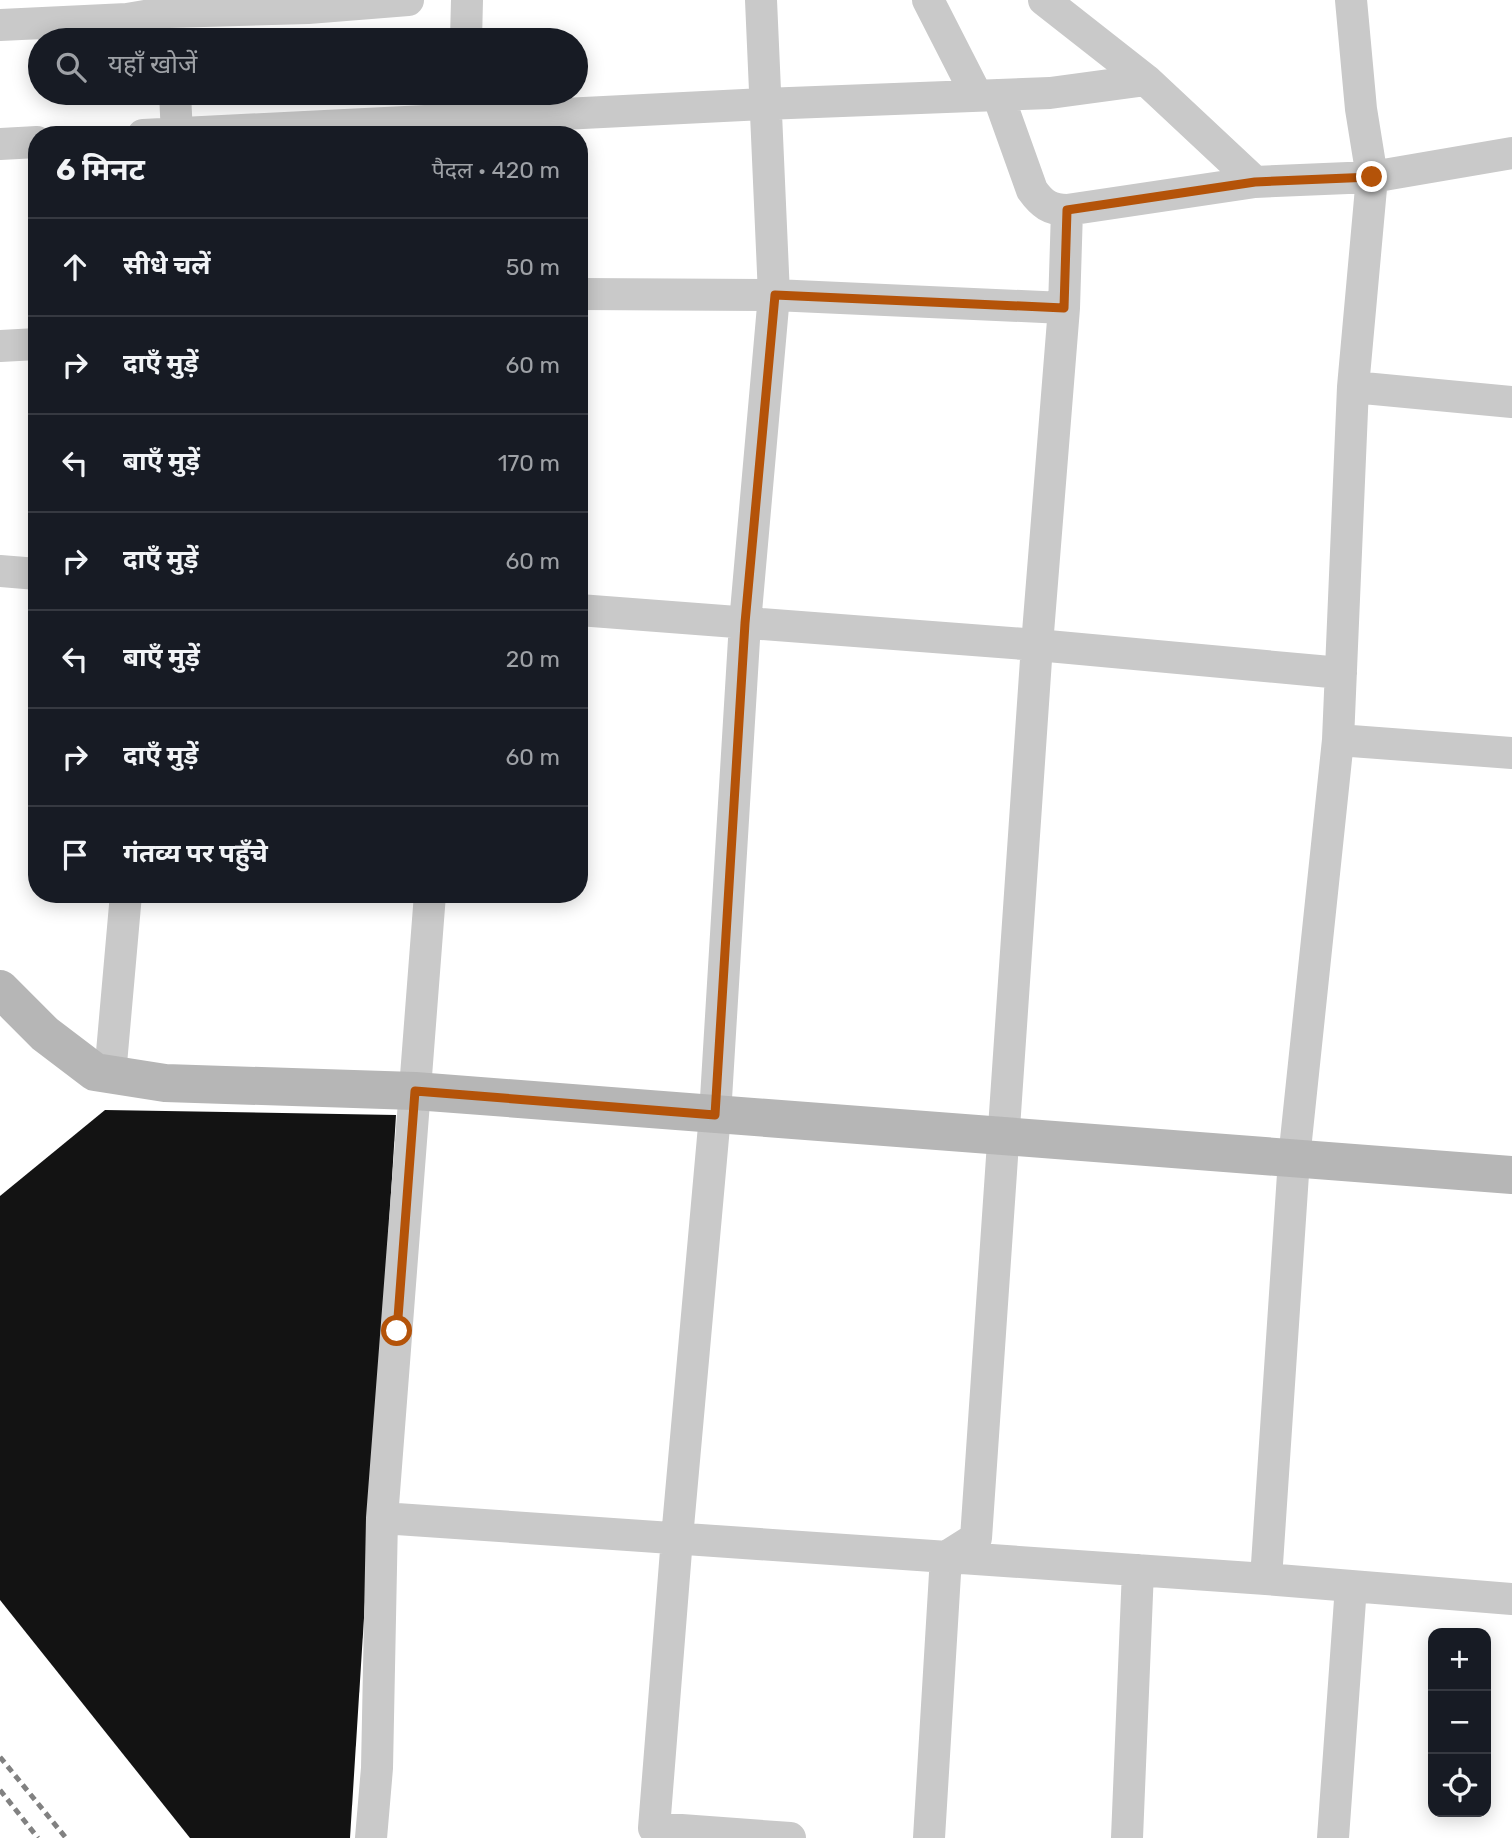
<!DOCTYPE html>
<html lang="hi">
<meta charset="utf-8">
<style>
body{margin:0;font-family:Rubik,"Noto Sans Devanagari",sans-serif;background:#20242c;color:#f1f3f6}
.controls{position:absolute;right:21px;bottom:21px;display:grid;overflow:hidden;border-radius:14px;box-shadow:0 4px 18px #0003}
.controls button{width:63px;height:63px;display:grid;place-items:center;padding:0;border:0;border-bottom:2px solid #363941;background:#171b24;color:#f1f3f6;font:35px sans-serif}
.stop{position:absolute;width:21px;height:21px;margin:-16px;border:5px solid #b45309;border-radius:50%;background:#fff}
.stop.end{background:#b45309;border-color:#fff;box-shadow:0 2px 7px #0008}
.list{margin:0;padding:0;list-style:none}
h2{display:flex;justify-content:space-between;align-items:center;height:91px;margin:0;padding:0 28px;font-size:30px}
h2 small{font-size:23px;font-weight:400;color:#9ea1a6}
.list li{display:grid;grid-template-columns:46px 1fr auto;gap:21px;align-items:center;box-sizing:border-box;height:98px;padding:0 28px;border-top:2px solid #363941}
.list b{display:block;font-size:26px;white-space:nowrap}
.list em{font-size:23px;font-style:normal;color:#9ea1a6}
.icon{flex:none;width:38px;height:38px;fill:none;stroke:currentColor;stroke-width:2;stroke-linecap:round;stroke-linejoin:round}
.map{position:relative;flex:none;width:1512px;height:1838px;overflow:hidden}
.search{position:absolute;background:#171b24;box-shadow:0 4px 18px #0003;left:28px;top:28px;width:560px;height:77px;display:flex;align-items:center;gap:18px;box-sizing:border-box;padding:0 24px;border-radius:38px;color:#9ea1a6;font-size:26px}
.panel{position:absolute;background:#171b24;box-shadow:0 4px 18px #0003;left:28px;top:126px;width:560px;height:777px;border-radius:28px}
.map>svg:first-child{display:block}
.building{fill:#131313}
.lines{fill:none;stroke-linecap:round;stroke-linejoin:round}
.street{stroke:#c9c9c9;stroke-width:32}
.secondary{stroke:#b6b6b6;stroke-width:38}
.rail{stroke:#818181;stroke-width:5;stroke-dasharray:7 5;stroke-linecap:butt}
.route{stroke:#b45309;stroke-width:9}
</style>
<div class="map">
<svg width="1512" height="1838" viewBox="0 0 1512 1838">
<rect width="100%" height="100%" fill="#fff"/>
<path class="building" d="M105 1110 396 1115 350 1838H190L0 1600V1196Z"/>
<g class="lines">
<path class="street" d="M761 0 774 295 745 623 715 1115 677 1538 654 1828 790 1838
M928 0 977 96
M1351 0 1361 109 1372 177 1353 387
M0 25 127 19 169 12 308 8 408 0
M466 40 467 0
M175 93 177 135
M998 95 1032 190C1042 204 1050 210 1067 210
M143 135 764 104 1050 93 1146 80
M0 144 37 142
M1255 182 1372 177 1512 153
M579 294 774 295 1064 308
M0 346 37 344
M1512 402 1353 387 1338 740 1512 753
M0 571 37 574
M579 610 1037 645 1341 673
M430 894 382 1518 1266 1579 1512 1599
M110 1075 126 894
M1266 1579 1294 1159 1338 740
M371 1838 377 1768 382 1518
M929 1838 946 1557 976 1538 1037 645 1064 308 1067 210 1255 182 1146 80 1044 0
M1127 1838 1138 1570
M1333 1838 1351 1586"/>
<path class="secondary" d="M0 989 45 1034 95 1072 165 1083 415 1091 1512 1175"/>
<path class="rail" d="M0 1757 66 1838
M0 1790 38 1838"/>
</g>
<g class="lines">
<path class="route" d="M397 1331 415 1091 715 1115 745 623 775 295 1064 308 1067 210 1255 182 1372 177"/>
</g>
</svg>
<div class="controls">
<button>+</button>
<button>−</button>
<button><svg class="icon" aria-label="locate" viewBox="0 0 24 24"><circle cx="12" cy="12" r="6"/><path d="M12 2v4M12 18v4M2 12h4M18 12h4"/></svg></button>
</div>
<div class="stop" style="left:397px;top:1331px"></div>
<div class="stop end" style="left:1372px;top:177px"></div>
<div class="search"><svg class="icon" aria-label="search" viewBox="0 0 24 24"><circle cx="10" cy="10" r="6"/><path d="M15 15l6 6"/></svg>यहाँ खोजें</div>
<section class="panel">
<h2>6 मिनट<small>पैदल · 420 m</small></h2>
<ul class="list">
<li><svg class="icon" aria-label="ahead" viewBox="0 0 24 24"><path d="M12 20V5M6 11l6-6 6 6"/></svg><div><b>सीधे चलें</b></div><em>50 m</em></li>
<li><svg class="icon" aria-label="right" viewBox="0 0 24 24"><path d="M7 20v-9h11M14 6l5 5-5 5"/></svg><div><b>दाएँ मुड़ें</b></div><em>60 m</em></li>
<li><svg class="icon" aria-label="left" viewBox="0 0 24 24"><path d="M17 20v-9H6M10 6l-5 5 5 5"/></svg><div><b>बाएँ मुड़ें</b></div><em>170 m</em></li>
<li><svg class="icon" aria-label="right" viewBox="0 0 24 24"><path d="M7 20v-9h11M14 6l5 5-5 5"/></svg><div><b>दाएँ मुड़ें</b></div><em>60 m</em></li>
<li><svg class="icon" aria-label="left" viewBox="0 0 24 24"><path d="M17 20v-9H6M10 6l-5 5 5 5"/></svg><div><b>बाएँ मुड़ें</b></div><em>20 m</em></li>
<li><svg class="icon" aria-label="right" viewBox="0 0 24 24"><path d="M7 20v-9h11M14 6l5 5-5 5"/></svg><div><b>दाएँ मुड़ें</b></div><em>60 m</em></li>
<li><svg class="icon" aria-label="arrive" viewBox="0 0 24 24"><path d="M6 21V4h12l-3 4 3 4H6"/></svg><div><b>गंतव्य पर पहुँचे</b></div></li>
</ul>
</section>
</div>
